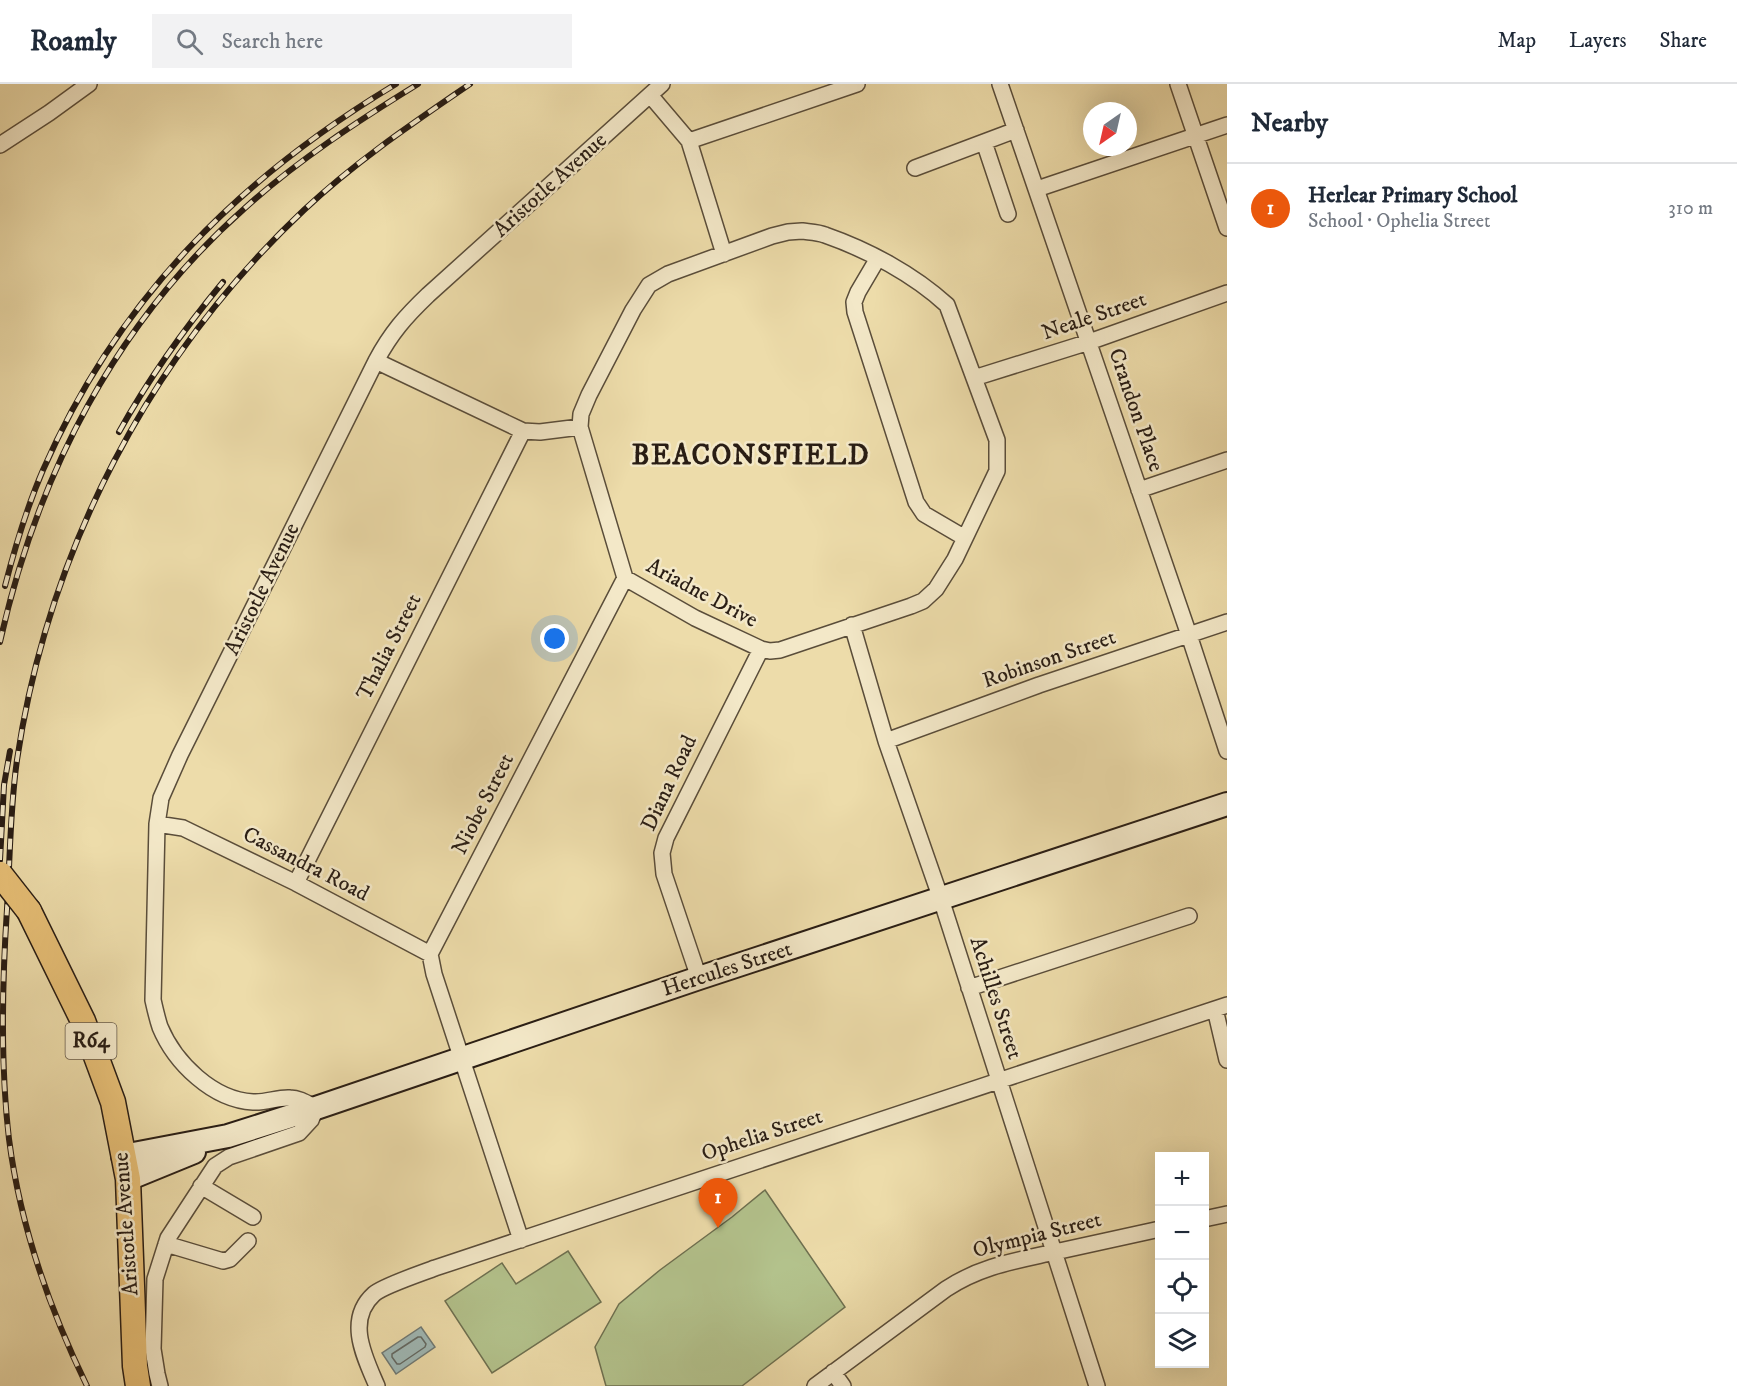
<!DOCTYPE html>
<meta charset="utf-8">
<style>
body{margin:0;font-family:"IM FELL DW Pica",serif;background:#f2f2f3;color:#1f2937}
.controls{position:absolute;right:18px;bottom:18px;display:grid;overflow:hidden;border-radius:0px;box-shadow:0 6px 24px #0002}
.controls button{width:54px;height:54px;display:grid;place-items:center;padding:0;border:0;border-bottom:2px solid #e0e1e3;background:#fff;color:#1f2937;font:30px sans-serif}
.compass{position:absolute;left:1083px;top:18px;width:54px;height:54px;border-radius:50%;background:#fff;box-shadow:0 6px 24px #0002;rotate:214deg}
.you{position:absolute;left:555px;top:555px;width:21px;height:21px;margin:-15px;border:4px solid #fff;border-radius:50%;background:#1a73e8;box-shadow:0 0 0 9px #1a73e833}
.badge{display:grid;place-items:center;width:39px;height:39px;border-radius:50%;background:#ea580c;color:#fff;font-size:20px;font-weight:700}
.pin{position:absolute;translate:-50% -50px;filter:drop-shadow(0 2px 3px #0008)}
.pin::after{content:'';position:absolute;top:32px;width:21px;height:18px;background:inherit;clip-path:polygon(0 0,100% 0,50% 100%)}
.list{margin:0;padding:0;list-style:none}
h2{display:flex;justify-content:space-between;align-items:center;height:78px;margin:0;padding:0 24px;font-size:26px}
h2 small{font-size:20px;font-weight:400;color:#747a83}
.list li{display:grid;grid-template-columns:39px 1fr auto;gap:18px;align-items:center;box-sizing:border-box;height:90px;padding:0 24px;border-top:2px solid #e0e1e3}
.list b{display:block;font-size:22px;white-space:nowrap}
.list p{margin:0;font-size:20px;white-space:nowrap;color:#747a83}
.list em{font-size:20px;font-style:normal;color:#747a83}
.icon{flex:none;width:33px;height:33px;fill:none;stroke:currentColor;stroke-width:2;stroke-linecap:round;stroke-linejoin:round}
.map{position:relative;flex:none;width:1227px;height:1302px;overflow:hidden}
header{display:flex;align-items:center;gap:36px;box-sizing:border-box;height:84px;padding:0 30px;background:#fff;border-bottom:2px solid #e0e1e3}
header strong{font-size:28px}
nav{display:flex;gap:33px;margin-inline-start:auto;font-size:21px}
.search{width:420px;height:54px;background:#f2f2f3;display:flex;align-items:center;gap:15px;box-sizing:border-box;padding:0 21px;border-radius:0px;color:#747a83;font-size:22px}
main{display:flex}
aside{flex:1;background:#fff}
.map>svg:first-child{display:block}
.green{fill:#b3c28c;stroke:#6e7050;stroke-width:1.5}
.water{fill:#9fb8b5;stroke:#707a75;stroke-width:1.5}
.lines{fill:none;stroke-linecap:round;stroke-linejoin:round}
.shore{stroke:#646a64;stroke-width:1.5}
.street-casing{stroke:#5a4d3a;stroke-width:18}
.secondary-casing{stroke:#291d14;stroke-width:26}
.primary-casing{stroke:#291d14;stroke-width:27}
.street{stroke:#f3e8c8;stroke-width:15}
.secondary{stroke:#f3e8c8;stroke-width:22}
.primary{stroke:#e6be75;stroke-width:24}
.rail-casing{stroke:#291d14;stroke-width:6}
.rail{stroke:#f3e8c8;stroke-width:4;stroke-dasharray:11;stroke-linecap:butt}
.primary-bridge-casing{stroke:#291d14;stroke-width:27;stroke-linecap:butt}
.primary-bridge{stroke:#e6be75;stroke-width:24}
.labels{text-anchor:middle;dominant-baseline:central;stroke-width:5;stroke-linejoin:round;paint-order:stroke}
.shield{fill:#f3e8c8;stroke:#665a4a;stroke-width:1.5}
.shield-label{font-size:21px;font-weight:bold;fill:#291d14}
.street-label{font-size:22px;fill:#291d14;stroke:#f3e8c8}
.district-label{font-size:28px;font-weight:bold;letter-spacing:1.5px;fill:#291d14;stroke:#f3e8c8}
</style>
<header>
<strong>Roamly</strong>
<div class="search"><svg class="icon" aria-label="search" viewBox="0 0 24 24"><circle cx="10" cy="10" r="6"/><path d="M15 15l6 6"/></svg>Search here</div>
<nav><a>Map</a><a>Layers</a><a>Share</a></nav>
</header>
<main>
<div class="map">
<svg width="1227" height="1302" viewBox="0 0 1227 1302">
<rect width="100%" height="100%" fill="#eddcaa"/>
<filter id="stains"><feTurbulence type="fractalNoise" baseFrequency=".00333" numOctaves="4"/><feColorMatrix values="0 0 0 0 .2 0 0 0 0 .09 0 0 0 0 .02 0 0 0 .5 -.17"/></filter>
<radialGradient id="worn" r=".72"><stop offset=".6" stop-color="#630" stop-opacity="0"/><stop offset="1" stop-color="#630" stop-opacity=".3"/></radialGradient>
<path class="green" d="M765 1106 845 1223 742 1302H606L595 1263 619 1220 660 1186 732 1133Z
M568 1167 601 1218 492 1289 445 1217 502 1179 516 1200Z"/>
<path class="water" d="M421 1243 435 1263 396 1290 382 1269Z"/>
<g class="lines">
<path class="shore" d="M418 1253H421L426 1260 425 1263 400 1280H397L392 1273V1270Z"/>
<defs>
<path id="street" d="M1000 0 1189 551 1227 667
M1178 0 1227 144
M650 11 689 57 724 170
M689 57 857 0
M984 58 1008 130
M0 61 49 29 89 0
M915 84 1016 46
M1037 105 1227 41
M802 147C809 148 818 148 825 151 868 166 913 190 947 221L997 356V387L955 475 936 505 923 517 911 522 780 566 770 567 761 565 695 534 625 494 580 343 581 330 589 311 633 226 649 201 668 190 772 152 788 148Z
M878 174 858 208 854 218 855 228 916 418 924 430 965 454
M376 277 523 347 540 348 580 343
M974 294 1089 258 1227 209
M1139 406 1227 376
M852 541 886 657 941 815 1097 1302
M886 657 1039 601 1227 538
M157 740 183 744 296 799 430 870
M296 799 523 347
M699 894 664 790 662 769 666 754 761 565
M969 904 1189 832
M1215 925 1227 976
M201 1102 253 1133
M1204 1135 1227 1130
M521 1156 434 890 430 870 625 494
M166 1160 223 1177 230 1175 248 1157
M833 1288 843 1302
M160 1302 157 1290 153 1265 155 1195 168 1154 215 1082 229 1073 299 1049 311 1036 316 1024C308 1020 300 1014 290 1014 278 1013 266 1019 253 1018 213 1016 175 979 160 943 157 934 155 925 153 916L157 740 161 714 180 671 376 277C391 249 405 233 428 211L662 0
M377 1302C365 1274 345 1236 374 1210 383 1202 422 1189 435 1184L1227 921
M815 1302 946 1205C981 1182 1015 1177 1055 1168 1090 1160 1125 1153 1160 1145"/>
<path id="secondary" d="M123 1072 228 1052 316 1024 699 894 1227 720
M128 1095 194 1068"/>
<path id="primary" d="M29 827 83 937 113 1018 128 1095 135 1282 138 1302"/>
</defs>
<use href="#street" class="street-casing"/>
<use href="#secondary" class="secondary-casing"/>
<use href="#primary" class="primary-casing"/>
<use href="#street" class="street"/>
<use href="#secondary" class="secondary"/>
<use href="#primary" class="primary"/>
<defs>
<path id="rail" d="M119 348C149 294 184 245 223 198
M5 502C15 463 27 423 43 386 118 215 238 95 396 0
M0 558C37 391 116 238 245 124 298 76 358 37 418 0
M0 776 4 701 10 667
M87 1302C49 1224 20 1141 9 1055 0 978 2 901 7 825 10 775 10 725 17 676 48 466 150 271 304 126 355 78 413 39 470 0"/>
</defs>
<use href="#rail" class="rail-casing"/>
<use href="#rail" class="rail"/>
<defs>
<path id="primary-bridge" d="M0 790 29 827"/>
</defs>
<use href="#primary-bridge" class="primary-bridge-casing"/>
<use href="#primary-bridge" class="primary-bridge"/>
</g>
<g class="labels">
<rect class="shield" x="65.5" y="939" width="51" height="36" rx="4.5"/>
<g class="shield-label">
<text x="91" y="957">R64</text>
</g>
<g class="street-label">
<text transform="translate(550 101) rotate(-42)">Aristotle Avenue</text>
<text transform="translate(1094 232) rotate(-19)">Neale Street</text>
<text transform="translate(1136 326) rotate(71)">Crandon Place</text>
<text transform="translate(262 505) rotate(-64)">Aristotle Avenue</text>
<text transform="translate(702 509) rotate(28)">Ariadne Drive</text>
<text transform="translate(389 563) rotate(-63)">Thalia Street</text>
<text transform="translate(1049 575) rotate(-19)">Robinson Street</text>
<text transform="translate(669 699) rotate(-65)">Diana Road</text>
<text transform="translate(483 720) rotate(-63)">Niobe Street</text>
<text transform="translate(306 780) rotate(27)">Cassandra Road</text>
<text transform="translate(727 885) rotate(-18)">Hercules Street</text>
<text transform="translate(996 914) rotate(72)">Achilles Street</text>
<text transform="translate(762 1051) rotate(-18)">Ophelia Street</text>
<text transform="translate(126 1140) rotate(-94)">Aristotle Avenue</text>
<text transform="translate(1037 1151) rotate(-14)">Olympia Street</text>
</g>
<g class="district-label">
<text x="751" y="371">BEACONSFIELD</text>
</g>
</g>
<rect width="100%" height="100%" filter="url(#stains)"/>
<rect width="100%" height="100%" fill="url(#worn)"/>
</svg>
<div class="controls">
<button>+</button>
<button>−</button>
<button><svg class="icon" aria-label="locate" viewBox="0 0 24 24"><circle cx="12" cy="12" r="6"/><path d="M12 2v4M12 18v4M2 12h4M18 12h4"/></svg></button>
<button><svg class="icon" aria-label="layers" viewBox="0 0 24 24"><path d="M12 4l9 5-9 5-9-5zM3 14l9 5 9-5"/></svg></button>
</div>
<svg class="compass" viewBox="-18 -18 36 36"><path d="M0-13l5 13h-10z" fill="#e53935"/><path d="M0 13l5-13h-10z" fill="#747a83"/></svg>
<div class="you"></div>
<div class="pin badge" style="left:718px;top:1144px">1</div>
</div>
<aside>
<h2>Nearby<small></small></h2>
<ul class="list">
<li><span class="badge">1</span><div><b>Herlear Primary School</b><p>School · Ophelia Street</p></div><em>310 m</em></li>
</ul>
</aside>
</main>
